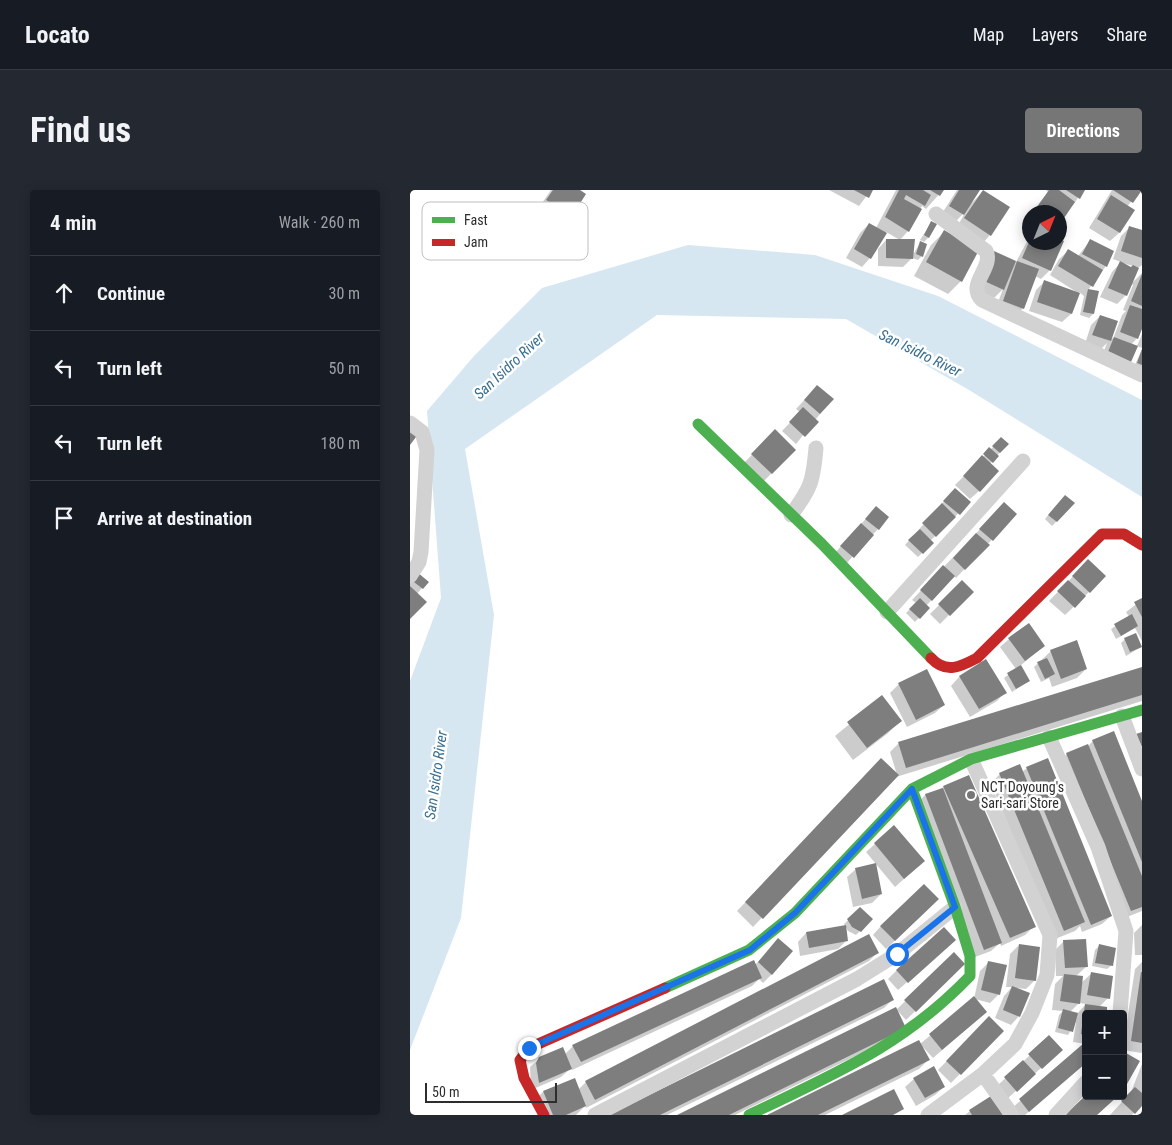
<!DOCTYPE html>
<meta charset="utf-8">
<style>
body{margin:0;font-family:"Roboto Condensed",sans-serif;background:#242831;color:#f1f3f6}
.controls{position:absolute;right:15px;bottom:15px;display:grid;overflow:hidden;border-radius:5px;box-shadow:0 2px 12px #0003}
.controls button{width:45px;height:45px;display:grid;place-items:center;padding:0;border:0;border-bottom:1px solid #363941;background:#171b24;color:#f1f3f6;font:25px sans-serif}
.compass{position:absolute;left:612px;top:15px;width:45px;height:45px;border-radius:50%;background:#171b24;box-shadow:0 2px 12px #0003;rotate:43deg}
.scale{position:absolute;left:15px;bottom:12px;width:132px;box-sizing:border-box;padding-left:5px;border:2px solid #2d2d2d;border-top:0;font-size:14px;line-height:18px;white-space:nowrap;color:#2d2d2d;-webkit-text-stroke:4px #fff;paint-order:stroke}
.stop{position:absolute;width:15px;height:15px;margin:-11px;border:4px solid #1a73e8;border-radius:50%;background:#fff}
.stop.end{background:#1a73e8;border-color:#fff;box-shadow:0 1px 5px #0008}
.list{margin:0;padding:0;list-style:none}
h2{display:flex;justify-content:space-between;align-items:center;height:65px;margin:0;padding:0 20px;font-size:21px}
h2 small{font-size:16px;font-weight:400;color:#9ea1a6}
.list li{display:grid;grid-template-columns:32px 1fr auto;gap:15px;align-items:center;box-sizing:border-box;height:75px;padding:0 20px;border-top:1px solid #363941}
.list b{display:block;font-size:19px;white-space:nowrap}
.list em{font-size:16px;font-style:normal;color:#9ea1a6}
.icon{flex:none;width:28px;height:28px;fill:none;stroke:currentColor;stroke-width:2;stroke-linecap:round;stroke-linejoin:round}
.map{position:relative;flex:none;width:732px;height:925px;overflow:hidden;border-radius:5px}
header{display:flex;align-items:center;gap:30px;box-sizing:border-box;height:70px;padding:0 25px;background:#171b24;border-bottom:1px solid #363941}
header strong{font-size:24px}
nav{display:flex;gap:28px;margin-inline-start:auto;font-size:18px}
.intro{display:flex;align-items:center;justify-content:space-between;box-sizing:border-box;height:120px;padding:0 30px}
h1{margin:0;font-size:35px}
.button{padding:12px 22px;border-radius:5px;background:#767676;color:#fff;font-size:18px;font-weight:700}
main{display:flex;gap:30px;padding:0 30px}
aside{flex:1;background:#171b24;border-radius:5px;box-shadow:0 2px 12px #0003}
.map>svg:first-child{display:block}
.water{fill:#d6e7f2}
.shadow{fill:#0003;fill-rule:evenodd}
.building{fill:#7e7e7e}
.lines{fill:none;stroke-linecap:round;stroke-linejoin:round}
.street{stroke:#d2d2d2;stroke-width:15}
.fast{stroke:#4caf50;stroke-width:11}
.jam{stroke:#c62828;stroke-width:11}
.route{stroke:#1a73e8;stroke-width:6}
.poi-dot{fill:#767676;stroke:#fff;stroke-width:2}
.labels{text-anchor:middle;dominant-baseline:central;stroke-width:5;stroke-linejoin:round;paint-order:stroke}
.poi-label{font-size:14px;fill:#2d2d2d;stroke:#fff;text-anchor:start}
.water-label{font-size:15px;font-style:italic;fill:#396f90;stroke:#fff}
.key{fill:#fff;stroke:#c0c0c0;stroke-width:1}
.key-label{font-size:14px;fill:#2d2d2d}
</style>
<header>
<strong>Locato</strong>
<nav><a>Map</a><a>Layers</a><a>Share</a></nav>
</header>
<div class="intro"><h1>Find us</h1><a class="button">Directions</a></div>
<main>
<aside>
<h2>4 min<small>Walk · 260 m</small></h2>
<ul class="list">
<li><svg class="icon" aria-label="ahead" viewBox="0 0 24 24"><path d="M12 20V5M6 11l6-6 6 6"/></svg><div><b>Continue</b></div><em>30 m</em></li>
<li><svg class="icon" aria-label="left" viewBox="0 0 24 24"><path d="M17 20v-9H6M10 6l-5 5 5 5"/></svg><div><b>Turn left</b></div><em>50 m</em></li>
<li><svg class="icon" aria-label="left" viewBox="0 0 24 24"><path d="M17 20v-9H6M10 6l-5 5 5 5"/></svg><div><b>Turn left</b></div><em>180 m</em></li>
<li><svg class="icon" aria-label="arrive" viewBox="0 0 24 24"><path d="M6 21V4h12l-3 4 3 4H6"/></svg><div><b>Arrive at destination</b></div></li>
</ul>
</aside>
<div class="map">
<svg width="732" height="925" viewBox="0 0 732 925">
<rect width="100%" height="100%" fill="#fff"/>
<path class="water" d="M278 55 405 65 528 106 732 210V307L559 200 436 129 247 125 55 259 84 425 51 728 0 860V491L31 408 17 221 64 166 132 98Z"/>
<path class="shadow" d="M141 0H167L174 4 161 26 152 34 128 19Z
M419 0H461L449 16Z
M486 0H533L516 19 512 16 510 19 498 41 490 50 476 42 460 68 452 77 436 68 450 43 459 34 466 38Z
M547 0H568L561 14 573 1 580 45 572 54 547 37 556 21 544 33 531 25Z
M636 0H674L650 32V22H622L638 2Z
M702 0H730L717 17 723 20 709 43 700 51 679 38Z
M521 33 518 48 514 52 510 50Z
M720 37 732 41V75L728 78 716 105 707 114 690 107 702 82 711 72 703 69 711 46ZM713 73 723 76 721 78Z
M534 42 551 91 538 104 504 86 521 55Z
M620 46V52H653L640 80 631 89 625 86 613 118 605 127 585 120 593 99 584 108 564 99 585 63 606 72Z
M476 50 504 63 510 53 512 66 508 70 502 68 493 77 468 76V59Z
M680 51 696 76 678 100 683 124 679 128 670 125 674 106 669 102 661 124 652 132 619 121 626 100 635 91 668 103 640 85 649 69 658 61 668 66Z
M732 83V136L727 148 721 155 690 171 697 153 691 159 675 154 681 135 690 126 703 149 712 125 716 121 713 120 723 95 721 94Z
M732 144V158L727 156Z
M732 159V180L724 177Z
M399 205 422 209 386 254 372 241 390 222 386 219Z
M365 241 384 260 353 292 334 273Z
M591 249 597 254 580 274 569 301 560 309 545 295Z
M537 308 560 312 520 351 522 353 508 367 495 355Z
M651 310 646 332 642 336 635 329Z
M594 314 606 324 546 388 544 386 516 416 518 418 505 432 496 423 506 413 502 410Z
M462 322 468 339 434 376 423 365Z
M678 371 679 402 655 425 639 411Z
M0 391 17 392 7 404 0 427Z
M552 392 562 402 530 434 520 424Z
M732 410V451L725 438 706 449 701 439 719 427 716 422Z
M599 449 634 456 610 476 618 491 602 502 594 488 606 479 590 457Z
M715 449 731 457 716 466 711 453Z
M641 461 676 479 667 488 642 497 639 488 631 492 624 477Z
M732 478V511L486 587 343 737 327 721 462 579 487 585 480 562 488 554Z
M516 480 534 515 525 523 497 537 480 503 489 494Z
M549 487 595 502 587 511 560 527 541 496Z
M472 507 490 531 477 544 443 570 425 546Z
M683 551 732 614V721L712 729 648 572 657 564 678 556Z
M617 578 701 726 692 734 672 742 670 736 665 741 645 749 581 593 590 584 612 582Z
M534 597 624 736 615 745 591 756 590 753 581 761 565 767 507 614 515 605Z
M484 637 514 671 485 697 456 662Z
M446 679 471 704 462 713 443 717 437 687Z
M519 718 476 759 463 745 471 736Z
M450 719 462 729 446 745 438 741 434 734Z
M732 735V765H725L724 743Z
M396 743 437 750 428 759 390 766 388 752Z
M368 750 362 784 353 793 349 789 342 796 162 880 161 878 151 887 121 900 120 877 130 868 154 865 163 856 345 775Z
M654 751 676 777 666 786 671 793 682 783 698 808 689 817 676 824V854L663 852 666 832 658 845 645 842 649 825 653 821 642 820 645 794 653 786H646L645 760ZM669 813 676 814 667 824 660 822Z
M609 755 625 790 616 799 606 798 609 826 601 835 585 828 594 806 602 797H596L600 764Z
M689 756 702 775 697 779 682 776 685 760Z
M535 759 488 800 478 789 487 780Z
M468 762 459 771 176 918 175 916 166 925H131L125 910 133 902 168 900 176 892Z
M544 764 554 774 496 830 486 819V846L325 925H270L486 820Z
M579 772 589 804 580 813 565 809 576 822 523 868 511 855 518 870 509 879 415 925H359L510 854 564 809 570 781Z
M732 772V862L731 863 713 860V856L725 779Z
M483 809 474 818 257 925H202Z
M579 828 592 841 541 893 528 880Z
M639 847 642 868 597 909 586 897Z
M674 855 676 872 615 925H606L601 919Z
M732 874V914L722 925H700L721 902Z
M504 889 534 897 525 905 506 916 495 897Z
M560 921 592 925H555Z"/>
<path class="building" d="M143 0H170L176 4 162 26 136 10Z
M444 0H463L459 8Z
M489 0H513L521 5 515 16 496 5 494 9 512 19 499 42 475 27Z
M520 0H534L530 6Z
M549 0H570L554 25 539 16Z
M573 0 600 17 581 46 554 28Z
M639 0H649L665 12 650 34V22H629L625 20Z
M656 0H675L670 9Z
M703 0H732L723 13Z
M701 5 725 20 710 43 687 29Z
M521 31 527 34 519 48 514 45Z
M459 33 477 43 461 69 444 59Z
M719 36 732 40V68L711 61Z
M534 40 569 60 552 92 516 72Z
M476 49H505L503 69 476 68Z
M650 49 654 51 641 81 612 68 619 52H650Z
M680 49 704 61 697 77 672 64Z
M510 51 517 54 513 67 506 64Z
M658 59 693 80 683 97 648 76Z
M584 61 606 71 594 100 572 90Z
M607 71 629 79 614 119 593 111Z
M710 71 721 77 723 75 729 78 717 106 698 98Z
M732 84V116L721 111Z
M634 90 670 103 662 124 627 112Z
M678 99 689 101 684 124 673 122Z
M720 115 732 119V139L728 149 710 142Z
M690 125 708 131 701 151 682 145Z
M704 147 728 156 721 172 698 162Z
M732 159V175L727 173Z
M407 195 424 209 410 224 394 210Z
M393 217 409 232 395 247 379 232Z
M0 237 9 243 0 255Z
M365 239 386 260 362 284 341 264Z
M591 247 599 254 590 263 582 256Z
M579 257 589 266 583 273 573 264Z
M572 265 589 281 570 302 553 286Z
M545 298 561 312 550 325 533 311Z
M655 305 665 313 647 332 638 325Z
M594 312 607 324 583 351 569 339Z
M532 313 546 327 526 347 512 333Z
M466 316 479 327 469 340 455 329Z
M451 333 464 345 444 368 430 356Z
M510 339 524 353 513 364 498 350Z
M566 343 580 355 555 380 543 368Z
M678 369 696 386 680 403 662 386Z
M533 375 545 386 522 411 510 400Z
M7 382 19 392 13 399 0 389Z
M552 390 564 402 540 426 528 414Z
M658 390 676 406 665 418 647 401Z
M0 396 17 412 0 429Z
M510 408 520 418 510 429 499 419Z
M732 408V427L724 412Z
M722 424 728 436 711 446 704 434Z
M619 433 635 456 615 471 598 448Z
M726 443 732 457 720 462 714 448Z
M667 450 677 479 651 489 640 460Z
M637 468 645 484 635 489 627 472Z
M576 469 597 503 569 519 549 486Z
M611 475 620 491 606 499 597 483Z
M732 477V505L496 578 488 552Z
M517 479 535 515 506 530 488 493Z
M472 505 492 531 457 558 437 532Z
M704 541 732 611V672L682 550Z
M732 542V557L726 544Z
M678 554 732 686V717L721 721 656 563Z
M471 568 489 585 353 729 335 712Z
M638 568 702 726 681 735 616 577Z
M610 574 675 732 654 741 589 583Z
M559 585 626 737 600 748 533 596Z
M533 598 592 753 574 760 515 604Z
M484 635 515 671 494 689 464 653Z
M466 673 472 704 452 709 445 678Z
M514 694 529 709 485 751 470 736Z
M450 717 463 729 451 742 442 737 437 729Z
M436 735 438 751 399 758 396 742Z
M534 737 546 750 498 793 486 780Z
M459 744 469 763 185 910 175 891Z
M368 748 383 761 362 785 348 772Z
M676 749 678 777 655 778 653 750Z
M609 754 630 757 626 791 605 788Z
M689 754 706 758 703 776 685 773Z
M544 762 555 774 506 822 494 810Z
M344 770 352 788 171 872 162 855Z
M578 771 597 775 590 805 571 800Z
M681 782 703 786 700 809 677 805Z
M731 782H732V853L721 851Z
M654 784 673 786 670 814 650 811Z
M474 789 484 810 250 925H199Z
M602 796 620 803 610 827 593 820Z
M564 806 577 822 532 860 519 844Z
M675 814 697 817V824H676V845L671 844Z
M486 817 496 838 319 925H267Z
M653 819 668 823 663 842 648 838Z
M579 826 594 841 551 885 536 871Z
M639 845 653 860 632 879 618 864Z
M509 850 520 870 408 925H357Z
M674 853 676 873 619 922 609 909Z
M153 857 162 879 129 893 126 873 129 867Z
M716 863 730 871 717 894 713 892V868Z
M613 870 626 884 607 902 594 887Z
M524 876 535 897 515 908 503 888Z
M165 888 176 916 156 925H143L133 901Z
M725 897 732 903V916L725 924 711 911Z
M484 899 494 919 483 925H432Z
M581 906 593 925H562L559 920Z
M675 906H708L687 925H655Z"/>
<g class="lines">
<path class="street" d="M526 24 576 61C584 78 556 94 572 110L732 185
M0 233 12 242 17 260 11 362 9 372 0 386
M381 325C401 298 403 292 406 258
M477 422 613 271
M712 526 732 579
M639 547 688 657 716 741 710 824
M573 884 602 925
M185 925 447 789 487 764 545 717
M518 925 573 884 605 854 622 823 637 785 640 745 561 569
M646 925 676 892"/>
<path class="fast" d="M288 234 412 354 521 468
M255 798 339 760 385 723 502 599 561 569 732 520
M339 925C424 884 493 856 560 786V766L545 717 502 599"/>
<path class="jam" d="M521 468C536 484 550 477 567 468L692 344H714L732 355
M134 925 114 888 110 870 119 858 255 798"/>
</g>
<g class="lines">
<path class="route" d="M119 858 340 760 385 723 502 599 545 717 487 764"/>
</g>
<circle class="poi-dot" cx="561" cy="605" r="5"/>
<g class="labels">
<g class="poi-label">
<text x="571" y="597">NCT Doyoung's<tspan x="571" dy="16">Sari-sari Store</tspan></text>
</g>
<g class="water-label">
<text transform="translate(510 163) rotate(26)">San Isidro River</text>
<text transform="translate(99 176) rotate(-43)">San Isidro River</text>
<text transform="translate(26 585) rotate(-82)">San Isidro River</text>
</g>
</g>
<rect x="12" y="12" width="166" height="58" rx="8" class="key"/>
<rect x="22" y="27" width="23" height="6" fill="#4caf50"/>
<rect x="22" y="49" width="23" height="7" fill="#c62828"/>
<g class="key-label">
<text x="54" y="35">Fast</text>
<text x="54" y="57">Jam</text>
</g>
</svg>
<div class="controls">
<button>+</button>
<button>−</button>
</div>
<svg class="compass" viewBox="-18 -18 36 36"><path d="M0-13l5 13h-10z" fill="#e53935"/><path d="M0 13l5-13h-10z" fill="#9ea1a6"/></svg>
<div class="scale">50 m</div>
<div class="stop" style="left:487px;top:764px"></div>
<div class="stop end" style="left:119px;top:858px"></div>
</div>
</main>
